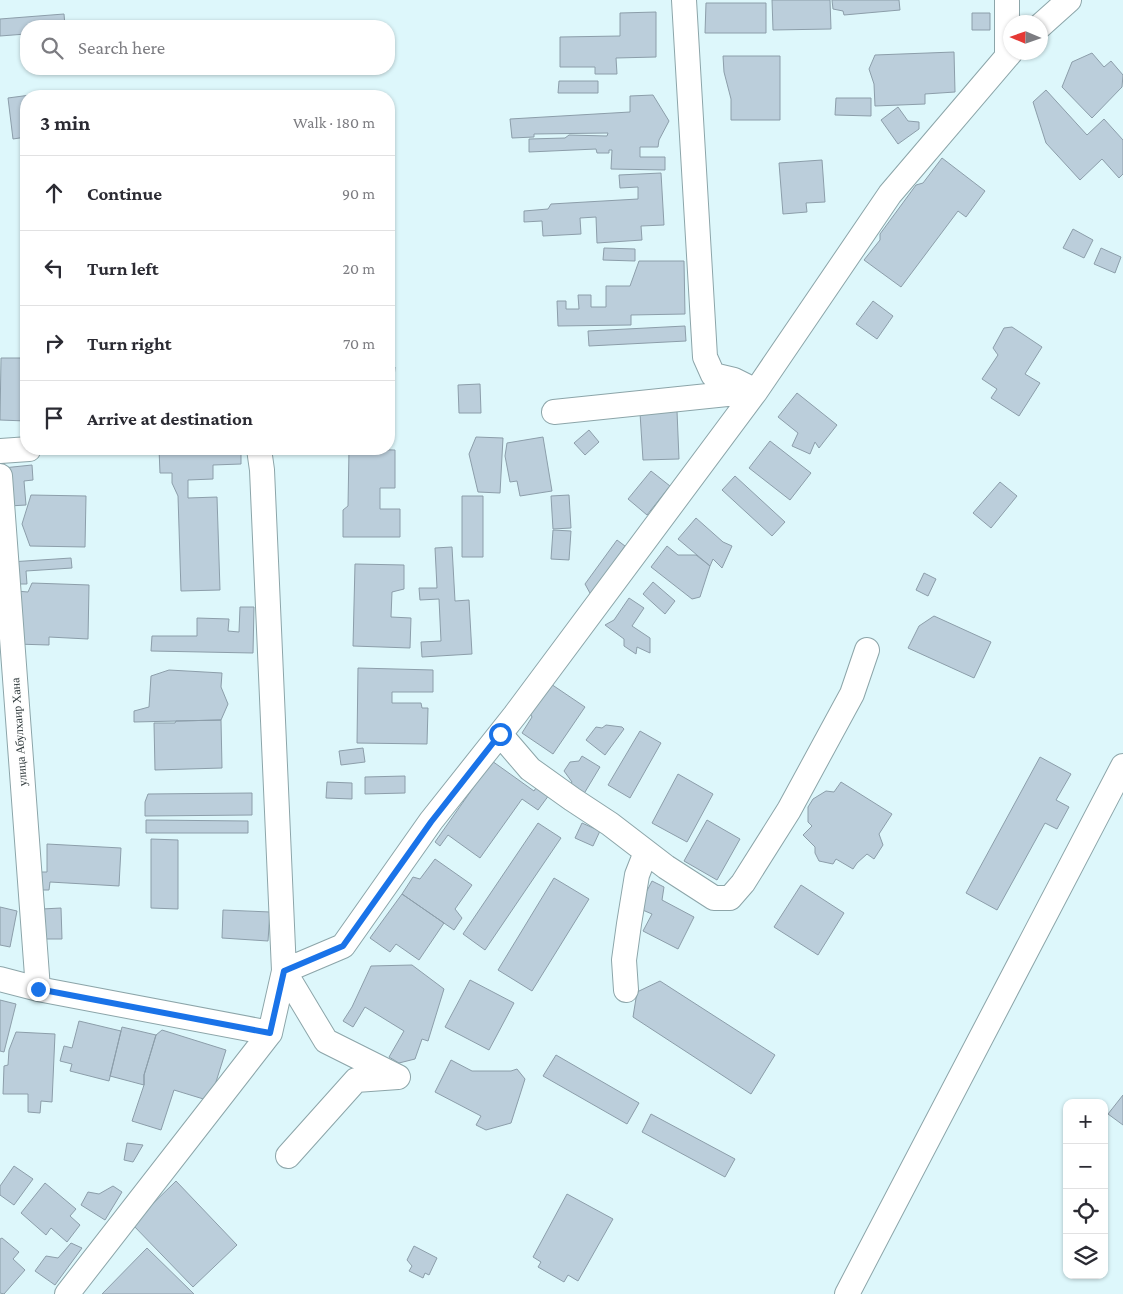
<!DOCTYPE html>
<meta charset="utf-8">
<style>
body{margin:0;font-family:"Crimson Pro",serif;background:#f7f7f7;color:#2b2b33}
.controls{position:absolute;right:15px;bottom:15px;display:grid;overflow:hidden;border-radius:10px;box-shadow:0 1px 4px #0004}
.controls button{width:45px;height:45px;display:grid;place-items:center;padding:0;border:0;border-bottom:1px solid #e1e1e2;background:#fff;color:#2b2b33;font:25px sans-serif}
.compass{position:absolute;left:1003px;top:15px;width:45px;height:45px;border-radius:50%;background:#fff;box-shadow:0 1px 4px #0004;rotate:272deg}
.stop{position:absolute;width:15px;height:15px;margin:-11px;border:4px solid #1a73e8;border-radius:50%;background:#fff}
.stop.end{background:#1a73e8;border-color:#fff;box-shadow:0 1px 5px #0008}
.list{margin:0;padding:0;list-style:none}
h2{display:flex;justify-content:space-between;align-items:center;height:65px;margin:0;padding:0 20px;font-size:21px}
h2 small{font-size:16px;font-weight:400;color:#7c7c81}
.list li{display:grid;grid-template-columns:32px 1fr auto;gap:15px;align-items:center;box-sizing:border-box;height:75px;padding:0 20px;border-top:1px solid #e1e1e2}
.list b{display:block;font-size:19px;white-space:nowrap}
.list em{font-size:16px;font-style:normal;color:#7c7c81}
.icon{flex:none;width:28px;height:28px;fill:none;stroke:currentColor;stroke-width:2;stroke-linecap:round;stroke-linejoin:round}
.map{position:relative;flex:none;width:1123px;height:1294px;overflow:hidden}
.search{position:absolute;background:#fff;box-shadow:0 1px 4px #0004;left:20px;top:20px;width:375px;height:55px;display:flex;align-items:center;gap:12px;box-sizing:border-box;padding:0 18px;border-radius:20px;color:#7c7c81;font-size:19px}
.panel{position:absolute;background:#fff;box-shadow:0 1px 4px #0004;left:20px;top:90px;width:375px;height:365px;border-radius:20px}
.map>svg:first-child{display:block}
.building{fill:#bbcedb;stroke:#8c9eaa}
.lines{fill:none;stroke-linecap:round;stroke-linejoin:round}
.minor-casing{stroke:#8ca5a9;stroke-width:26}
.minor{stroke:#fff;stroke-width:24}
.route{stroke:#1a73e8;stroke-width:6}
.labels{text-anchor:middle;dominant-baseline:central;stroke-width:4;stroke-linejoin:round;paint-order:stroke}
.street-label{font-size:12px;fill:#2e383a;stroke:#fefefe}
</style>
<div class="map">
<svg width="1123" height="1294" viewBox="0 0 1123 1294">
<rect width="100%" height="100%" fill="#ddf7fb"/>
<path class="building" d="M772 0H830L831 29 773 30Z
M832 0H899L900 10 844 15 843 11 833 9Z
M706 3H766V33H705Z
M656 12V57L616 58 617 74H595V67H560V37L620 36V13Z
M972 13H990V30H972Z
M64 14 65 26H26V34L0 36V19Z
M954 52 955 92 925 94V104L875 106 874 84 869 69 875 55Z
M1092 53 1104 67 1111 61 1123 75 1122 87 1092 118 1062 87 1072 62Z
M723 56H780V120H731V99L724 72Z
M559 81H598V93H558Z
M1046 90 1087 135 1104 119 1123 140V174L1119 178 1102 159 1080 180 1046 143 1033 102Z
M60 91V96H26V137L13 139 8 98Z
M653 95 669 121 659 140 658 147H640V157H665V170L611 169 612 150H609V153H597L596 149 529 152V139L565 138 569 135 607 136 608 133 534 134V137L512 138 510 119 630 112V96Z
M836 98H871V116L835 115Z
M898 107 908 121 919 122V129L898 144 881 120Z
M942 158 985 191 966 217 958 211 901 287 864 260 880 240V234L916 185 923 183Z
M822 160 825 202 806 203 807 212 783 214 779 163Z
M661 173 664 225 641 226 642 240 597 243 596 217 580 218 581 234 543 236 542 221 524 222V211L548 209 551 204 638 199V187L620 188 619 175Z
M1073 229 1093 240 1084 258 1063 248Z
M604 248 635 249V261L603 260Z
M1101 248 1121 257 1115 273 1094 264Z
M639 261H684L685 314 631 315V325L558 326 557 301H566V309H579L578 295H591V307H606V286H630Z
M873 301 893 316 877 339 856 324Z
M685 326 686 341 589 346 588 331Z
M1012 327 1042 347 1025 374 1040 383 1019 416 991 398 997 389 982 379 998 355 993 348 1004 328Z
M1 358H26V421L0 420Z
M389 367H395L392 401H389Z
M480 384 481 413H459L458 385Z
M797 393 837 425 819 448 815 442 810 454 792 446 798 433 778 417Z
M677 411 679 459 643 460 640 413Z
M589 430 599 442 585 455 574 443Z
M476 437 503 438 500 493 478 492 469 454Z
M543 437 552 491 520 496 517 481 510 482 505 456 507 443Z
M770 441 811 473 790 500 749 468Z
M159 449H241V464L213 465V479L188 480V498L217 497 220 590 181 591 178 496 172 483V473H160Z
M349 449 395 450V488H380V509H400V537H343V510L348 506Z
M32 465 33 480 24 481 26 505 9 506 3 468Z
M651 471 670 486 647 515 628 499Z
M735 476 785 522 772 536 722 490Z
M1000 482 1017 496 991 528 973 513Z
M31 495 86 496 85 547 30 546 22 524Z
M569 495 571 528 553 529 551 496Z
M462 496H483V557H462Z
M696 518 723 542 732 546 722 568 713 559 710 566 678 539Z
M553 530 571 531 569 560 551 559Z
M617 540 625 546 591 595 585 584Z
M667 546 678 555H696L710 566 700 597 692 599 651 567Z
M452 547 455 601 469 600 472 654 422 657 421 642 441 641 439 599 420 600 419 588H437L435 548Z
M71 558 72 568 26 571 27 584H12L10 562Z
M355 564 404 565V589L392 592 391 617 411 618 410 648 353 646Z
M924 573 936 579 928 596 916 590Z
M653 582 675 601 665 614 643 594Z
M32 583 89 585 88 639 49 637V645L15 644 16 591 28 592Z
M629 598 644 608 632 626 650 638V653L637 647 636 654 624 646V639L605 625 614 620Z
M240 607H254L253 653 151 651 152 636H197V618L229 619 228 631 239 632Z
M934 616 991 642 974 678 908 648 919 626Z
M358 668 433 670V692H392V703H421L422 708H428L427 744 357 743Z
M169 670 222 673 221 687 228 704 221 720 134 722V711L149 707 151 676Z
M548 682 585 707 553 754 522 733 532 717 529 711Z
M221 720 222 768 155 770 154 723H175L176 721Z
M606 725 622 727 624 729 605 755 586 740 596 727 602 728Z
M640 731 661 743 630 798 608 785Z
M363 748 365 762 341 765 339 751Z
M582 756 600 767 582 797 568 788 572 782 564 771 570 762 579 761Z
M1040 757 1071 774 1056 800 1069 807 1057 829 1045 823 997 910 966 893Z
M492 761 534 791 539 783 552 791 538 810 522 799 480 858 448 835 440 846 435 842Z
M678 774 713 794 687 842 652 823Z
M405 776V793L365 794V777Z
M327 782 352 783V799L326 798Z
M841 782 892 814 879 834 883 845 874 859 867 854 857 863 853 869 836 859 833 864 819 861 815 853V847L803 835 812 826 808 822V807L813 799 826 791 834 792Z
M252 793V815L145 816V802L148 794Z
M146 820 248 821V833H146Z
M707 820 740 839 717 880 684 861Z
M538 823 561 838 485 950 463 934Z
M582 823 600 831 593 846 575 838Z
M151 839 178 840V909L151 908Z
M47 844 121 848 119 886 50 882 49 890H36L37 872H47Z
M435 859 472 885 455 909 462 918 454 930 402 894 413 877 420 879Z
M554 878 589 899 532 991 498 970Z
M652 881 664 887 662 900 694 917 678 949 643 931 652 914 638 908Z
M801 885 844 913 818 955 774 927Z
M402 894 444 923 419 960 396 944 390 952 370 938Z
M0 907 17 911 10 947 0 945Z
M61 908 62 939H43L42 909Z
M223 910 270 912 268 941 222 938Z
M412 965 444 989 428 1041 422 1039 415 1059 399 1063 389 1057 404 1031 365 1007 353 1027 343 1021 352 1007 371 966Z
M470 980 514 1003 489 1050 445 1027Z
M660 981 775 1055 751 1094 633 1017 637 992Z
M0 1000 16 1004 4 1052 0 1051Z
M79 1021 121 1031 109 1081 70 1071 72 1064 60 1061 64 1046 72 1048Z
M122 1027 156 1035 144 1075V1085L110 1076Z
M162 1030 226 1050 210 1101 174 1090 161 1130 132 1121 144 1085V1075L156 1035Z
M16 1032 55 1034 52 1102 41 1101 40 1113 28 1112V1094H3L4 1066 8 1065 9 1050Z
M556 1055 639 1103 627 1124 543 1076Z
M451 1060 472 1071H511L517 1069 525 1079 511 1123 486 1130 476 1125 481 1116 435 1092Z
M1123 1095V1125L1108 1114Z
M651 1114 735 1159 725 1177 642 1132Z
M127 1143 143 1145 133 1162 124 1160Z
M14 1166 33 1179 14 1205 0 1195V1186Z
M176 1181 237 1245 193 1287 132 1224Z
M45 1183 76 1209 70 1216 80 1225 67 1242 51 1228 46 1235 21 1213Z
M113 1186 122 1192 105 1220 81 1205 88 1192 99 1194Z
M567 1194 613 1219 578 1281 568 1275 564 1282 538 1267 541 1262 533 1257Z
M2 1238 19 1252 13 1259 25 1270 4 1294 0 1293V1239Z
M71 1243 82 1248 55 1285 35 1271 46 1256 58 1258Z
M414 1246 437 1258 429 1275 425 1273 423 1278 409 1271 412 1266 407 1260Z
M147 1248 194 1294H102Z"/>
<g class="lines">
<defs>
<path id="minor" d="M684 0 705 357 713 375 734 380 756 391
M1007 0V56
M1040 26 1069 0
M554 412 756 391
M259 449 262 470 284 971 326 1041 398 1077
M0 451 29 449
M0 476 38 989
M500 734 530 769 572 799 610 824 666 867 714 898H730L743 883 789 810 852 694 867 650
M0 979 38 989 270 1033
M626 990 624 960 629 924 637 875 646 852
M288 1156 356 1080 398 1077
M67 1294 270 1033 284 971 343 946 431 821 515 715 756 391 890 194 1011 52
M847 1294 1123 766"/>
</defs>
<use href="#minor" class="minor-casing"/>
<use href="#minor" class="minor"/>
</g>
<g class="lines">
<path class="route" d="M38 989 270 1033 284 971 343 946 431 822 500 734"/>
</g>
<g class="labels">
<g class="street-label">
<text transform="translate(19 732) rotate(-94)">улица Абулхаир Хана</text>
</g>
</g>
</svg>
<div class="controls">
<button>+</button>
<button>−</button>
<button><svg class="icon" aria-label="locate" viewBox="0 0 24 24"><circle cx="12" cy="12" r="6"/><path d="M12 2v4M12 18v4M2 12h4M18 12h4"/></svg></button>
<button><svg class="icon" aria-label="layers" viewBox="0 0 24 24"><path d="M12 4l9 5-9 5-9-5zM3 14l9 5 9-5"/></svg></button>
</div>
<svg class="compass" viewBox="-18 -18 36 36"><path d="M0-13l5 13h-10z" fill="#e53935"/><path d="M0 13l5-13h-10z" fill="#7c7c81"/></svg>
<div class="stop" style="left:500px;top:734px"></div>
<div class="stop end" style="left:38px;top:989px"></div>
<div class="search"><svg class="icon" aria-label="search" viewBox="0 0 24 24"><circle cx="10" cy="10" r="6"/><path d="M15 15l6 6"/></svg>Search here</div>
<section class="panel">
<h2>3 min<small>Walk · 180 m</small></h2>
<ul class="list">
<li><svg class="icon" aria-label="ahead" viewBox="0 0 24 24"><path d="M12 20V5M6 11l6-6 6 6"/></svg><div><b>Continue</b></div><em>90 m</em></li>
<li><svg class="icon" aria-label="left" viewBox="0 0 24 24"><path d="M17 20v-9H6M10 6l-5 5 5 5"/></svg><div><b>Turn left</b></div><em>20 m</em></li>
<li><svg class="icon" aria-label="right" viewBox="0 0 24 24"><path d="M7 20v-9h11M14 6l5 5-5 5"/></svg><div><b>Turn right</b></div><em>70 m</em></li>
<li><svg class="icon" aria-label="arrive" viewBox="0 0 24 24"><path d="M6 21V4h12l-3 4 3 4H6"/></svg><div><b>Arrive at destination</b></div></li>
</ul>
</section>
</div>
